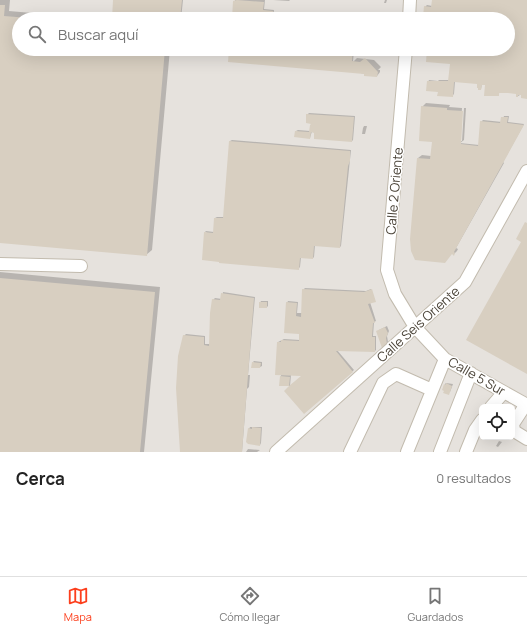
<!DOCTYPE html>
<html lang="es">
<meta charset="utf-8">
<style>
body{margin:0;font-family:Manrope,sans-serif;background:#f6f6f6;color:#222}
.controls{position:absolute;right:12px;bottom:12px;display:grid;overflow:hidden;border-radius:6px;box-shadow:0 4px 16px #0002}
.controls button{width:36px;height:36px;display:grid;place-items:center;padding:0;border:0;border-bottom:1px solid #e0e0e0;background:#fff;color:#222;font:20px sans-serif}
.list{margin:0;padding:0;list-style:none}
h2{display:flex;justify-content:space-between;align-items:center;height:52px;margin:0;padding:0 16px;font-size:17px}
h2 small{font-size:13px;font-weight:400;color:#767676}
.icon{flex:none;width:22px;height:22px;fill:none;stroke:currentColor;stroke-width:2;stroke-linecap:round;stroke-linejoin:round}
.map{position:relative;flex:none;width:527px;height:452px;overflow:hidden}
.search{position:absolute;background:#fff;box-shadow:0 4px 16px #0002;left:12px;right:12px;top:12px;height:44px;display:flex;align-items:center;gap:10px;box-sizing:border-box;padding:0 14px;border-radius:22px;color:#767676;font-size:15px}
.sheet{height:124px;background:#fff}
nav{display:flex;justify-content:space-around;align-items:center;box-sizing:border-box;height:56px;border-top:1px solid #e0e0e0;background:#fff;font-size:11px;color:#767676}
nav a{display:grid;justify-items:center;gap:2px}
nav .on{color:#fc3f1d}
.map>svg:first-child{display:block}
.industrial{fill:#e6e2dd;fill-rule:evenodd}
.shadow{fill:#0003}
.building{fill:#d8cfc1}
.lines{fill:none;stroke-linecap:round;stroke-linejoin:round}
.minor-casing{stroke:#c2bbae;stroke-width:14}
.minor{stroke:#fff;stroke-width:12}
.labels{text-anchor:middle;dominant-baseline:central;stroke-width:3;stroke-linejoin:round;paint-order:stroke}
.street-label{font-size:13px;fill:#4b4439;stroke:#fff}
</style>
<div class="map">
<svg width="527" height="452" viewBox="0 0 527 452">
<rect width="100%" height="100%" fill="#f6f3ec"/>
<path class="industrial" d="M0 0H527V452H0ZM19 19H508V49H19ZM482 407H512V437H482Z"/>
<path class="shadow" d="M0 0H10L9 11 101 19H19V49H170L152 250 146 255 0 242Z
M114 0H183L181 19H113Z
M235 0H265L264 9 274 10 273 17 294 19H233Z
M273 0H290L289 1Z
M385 0H387L386 3H384Z
M433 0H527V98L522 94 518 96 517 93 500 92 498 95 486 84H482L481 89 478 83 455 81 454 94 452 96 439 91 428 82 429 80 438 81 439 80H449L451 63 428 49H508V19H431V15L425 7 427 5 432 6Z
M300 13 357 18V19H298Z
M230 49H354L353 62 357 58 374 60 381 67 378 70H380V72L377 76Z
M426 103 450 105 449 107 462 108 460 141H462L464 108H466L464 140 460 143 479 145 481 122 483 120 502 122 504 116H509L508 122 524 124 503 162 504 163 456 248 458 249 457 251 454 254 418 158 422 155 431 156 433 141 422 107Z
M309 113 355 116 353 140 352 141 312 131 310 138 296 131 298 130 310 131 313 123 307 115Z
M364 126H367L365 134H362L363 128Z
M232 140 351 150 341 246 340 247 315 245 314 257 313 258 301 257 300 267 298 269 205 232 206 231 214 232 215 218 217 217H224L230 141Z
M0 272 160 287 144 452H0Z
M305 288 366 291 371 289 375 301 370 302 376 321 374 322 373 336H376V350L375 351 337 350 354 370 304 412 303 375H291L290 386 280 385 281 375 278 342 284 339 300 340V333L287 303 288 301 298 302 297 313H302L303 290Z
M223 292 255 297 248 375H250L249 387 247 389 242 452H244H181L184 336 186 334 205 336V344H210L213 300 215 298 222 299Z
M261 301H268V306L267 307 260 303Z
M387 326 389 331 387 336 388 342 383 346 379 330Z
M254 361 262 362V366L260 367 253 362Z
M446 383 453 384 450 392 445 384Z
M250 427H262L261 443 260 445 249 429Z
M499 441 502 442 498 447 496 446Z
M248 449 260 450 257 452H246Z"/>
<path class="building" d="M113 0H182L180 19H112Z
M237 0 264 2 263 10 273 11 272 19H232L233 1Z
M432 0H527V99L521 98V95H518V97H516V94L508 93H499V96H484L485 85H482L481 90H478V88H477V84L454 82 453 97 437 96 438 92 426 91 427 81H448L450 64 426 62 427 49H508V19H430V17H423L424 6 431 7Z
M0 5H5L4 16 29 18V19H19V49H165L147 256 0 243Z
M297 14 342 18V19H297Z
M229 49H353L352 61 360 62 365 58 378 72 377 77 364 76V74L228 62Z
M421 106 447 108V110L463 111 461 144 478 146 480 121 500 123 501 117H508L507 123 524 125 454 252 455 253 454 256 452 254 445 263 415 260 411 251 410 239 417 158 430 159 432 142 419 141Z
M306 114 354 117 352 142 314 139V133L311 132 310 139 294 137 295 131 309 132 310 125 311 124 306 123Z
M229 141 350 151V161L348 166 340 248 314 246 313 259 300 258 299 270 219 263V262L202 260 204 232 213 233 214 218H223Z
M525 222 527 223V374L466 340 521 242 516 239Z
M0 278 155 292 140 452H0Z
M302 289 364 292 372 289 376 302 368 304 375 323H373L372 337H375V352L336 351 353 372 304 414 284 391 289 386H279L280 376 290 377 289 386 301 376 275 375 277 342H281V340L299 341V334L284 333 286 302 297 303 296 316 301 317Z
M221 293 254 298 242 452H180L176 388 178 356 183 335 204 337V345L209 346 210 313 212 299 220 300Z
M259 302H267V308H259Z
M385 327 388 333 386 338 387 344 382 348 376 331Z
M252 362 261 363 260 368H251Z
M446 383 452 386 449 395 443 393 444 391 442 390 444 384 446 385Z
M252 427 261 428 260 446 248 444 246 442 248 428 252 429Z"/>
<g class="lines">
<defs>
<path id="minor" d="M409 19 410 0
M406 49 387 270 395 294 415 327 445 359 527 405
M0 264 81 266
M526 404 513 424 514 431 527 439
M491 407 504 392
M276 452 465 282 527 171
M350 452 383 383 396 374 432 390
M407 452 445 359
M440 452 471 373
M466 452 475 430 482 420"/>
</defs>
<use href="#minor" class="minor-casing"/>
<use href="#minor" class="minor"/>
</g>
<g class="labels">
<g class="street-label">
<text transform="translate(394 191) rotate(-85)">Calle 2 Oriente</text>
<text transform="translate(418 324) rotate(-42)">Calle Seis Oriente</text>
<text transform="translate(477 376) rotate(30)">Calle 5 Sur</text>
</g>
</g>
</svg>
<div class="controls">
<button><svg class="icon" aria-label="locate" viewBox="0 0 24 24"><circle cx="12" cy="12" r="6"/><path d="M12 2v4M12 18v4M2 12h4M18 12h4"/></svg></button>
</div>
<div class="search"><svg class="icon" aria-label="search" viewBox="0 0 24 24"><circle cx="10" cy="10" r="6"/><path d="M15 15l6 6"/></svg>Buscar aquí</div>
</div>
<section class="sheet">
<h2>Cerca<small>0 resultados</small></h2>
<ul class="list">
</ul>
</section>
<nav>
<a class="on"><svg class="icon" aria-label="map" viewBox="0 0 24 24"><path d="M3 6l6-2 6 2 6-2v14l-6 2-6-2-6 2zM9 4v14M15 6v14"/></svg>Mapa</a>
<a><svg class="icon" aria-label="directions" viewBox="0 0 24 24"><path d="M12 3l9 9-9 9-9-9zM9 14v-3h6M13 9l2 2-2 2"/></svg>Cómo llegar</a>
<a><svg class="icon" aria-label="saved" viewBox="0 0 24 24"><path d="M7 4h10v16l-5-4-5 4z"/></svg>Guardados</a>
</nav>
